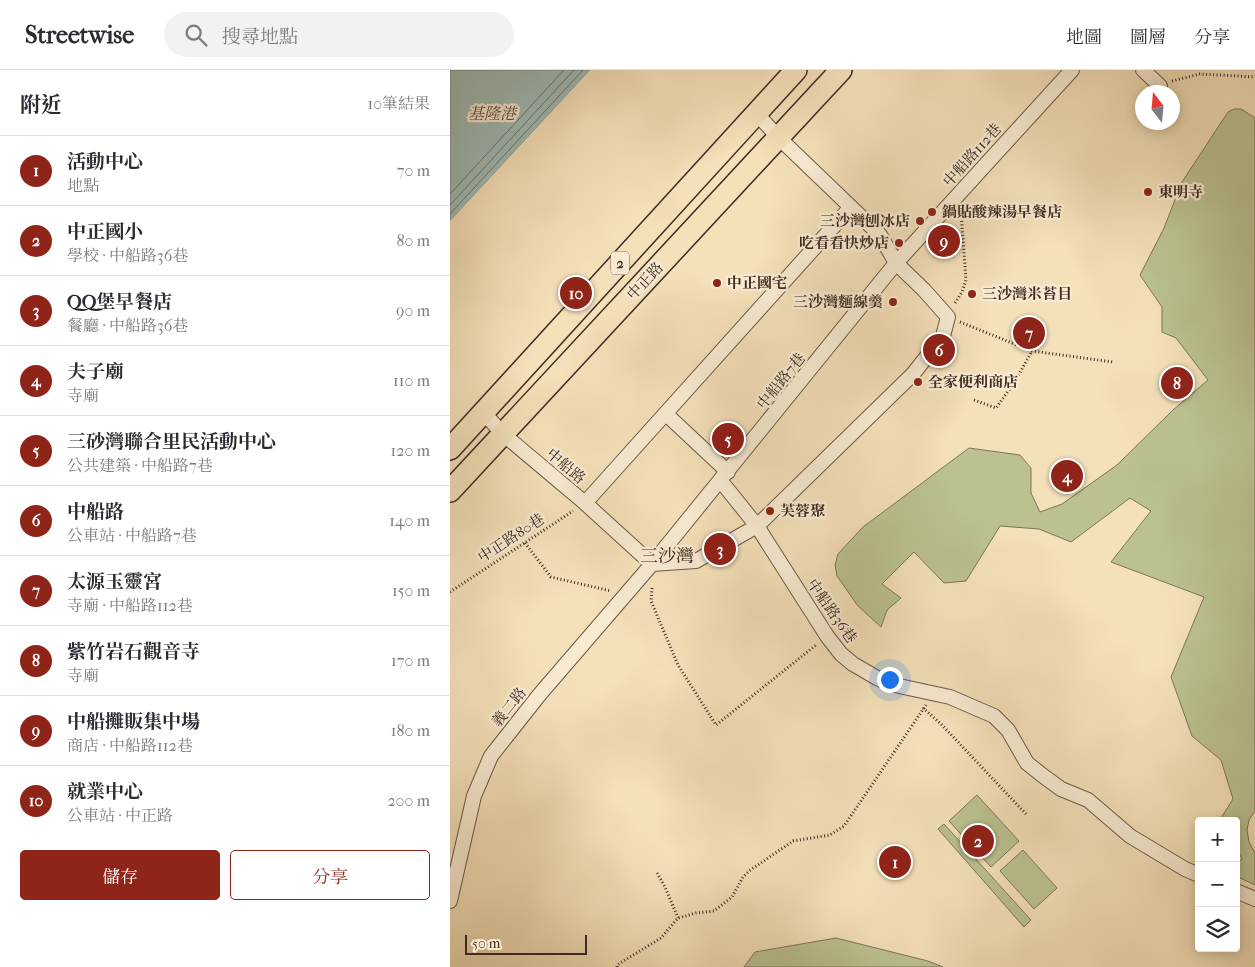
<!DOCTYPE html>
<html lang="zh-TW">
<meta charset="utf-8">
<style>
body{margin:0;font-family:"IM FELL French Canon","Noto Serif TC",serif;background:#f2f2f3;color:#2b2b33}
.controls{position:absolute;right:15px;bottom:15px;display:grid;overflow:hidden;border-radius:5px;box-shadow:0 2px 12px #0003}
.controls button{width:45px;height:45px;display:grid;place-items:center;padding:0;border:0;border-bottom:1px solid #e1e1e2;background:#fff;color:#2b2b33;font:25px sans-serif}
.compass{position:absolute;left:685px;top:15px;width:45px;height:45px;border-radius:50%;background:#fff;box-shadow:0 2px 12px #0003;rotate:344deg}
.scale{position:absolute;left:15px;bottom:12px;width:122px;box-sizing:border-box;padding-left:5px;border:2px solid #3f2b23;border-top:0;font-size:14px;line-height:18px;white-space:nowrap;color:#3f2b23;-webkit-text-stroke:4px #f8ebd2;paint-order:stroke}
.you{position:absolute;left:439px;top:609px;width:18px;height:18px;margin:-12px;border:4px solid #fff;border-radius:50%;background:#1a73e8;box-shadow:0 0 0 8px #1a73e833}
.badge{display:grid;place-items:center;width:32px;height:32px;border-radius:50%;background:#8f2418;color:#fff;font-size:16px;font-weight:700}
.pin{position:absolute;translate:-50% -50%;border:2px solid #fff;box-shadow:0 1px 5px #0006}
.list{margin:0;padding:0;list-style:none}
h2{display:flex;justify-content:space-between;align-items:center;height:65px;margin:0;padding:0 20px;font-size:21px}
h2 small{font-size:16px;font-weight:400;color:#7c7c81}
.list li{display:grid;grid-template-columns:32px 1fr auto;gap:15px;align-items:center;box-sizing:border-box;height:70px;padding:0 20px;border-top:1px solid #e1e1e2}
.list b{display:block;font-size:19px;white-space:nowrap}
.list p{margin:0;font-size:16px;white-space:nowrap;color:#7c7c81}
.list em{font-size:16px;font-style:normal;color:#7c7c81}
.actions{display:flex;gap:10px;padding:15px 20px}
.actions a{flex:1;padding:11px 0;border:1px solid #8f2418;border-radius:5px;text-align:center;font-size:18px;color:#8f2418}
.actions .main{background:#8f2418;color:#fff}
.icon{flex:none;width:28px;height:28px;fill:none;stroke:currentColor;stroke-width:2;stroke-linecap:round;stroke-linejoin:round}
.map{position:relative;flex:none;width:805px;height:897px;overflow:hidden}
header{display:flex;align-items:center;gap:30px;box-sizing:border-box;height:70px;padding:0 25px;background:#fff;border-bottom:1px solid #e1e1e2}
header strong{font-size:24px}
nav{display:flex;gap:28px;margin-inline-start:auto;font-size:18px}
.search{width:350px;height:45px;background:#f2f2f3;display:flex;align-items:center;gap:12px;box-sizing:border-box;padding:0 18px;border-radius:28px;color:#7c7c81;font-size:19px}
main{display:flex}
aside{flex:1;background:#fff}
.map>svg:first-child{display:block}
.green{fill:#bbc290;stroke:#7d765a}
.water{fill:#9ebbb7;stroke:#78817c}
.pier{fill:#f4e0b9}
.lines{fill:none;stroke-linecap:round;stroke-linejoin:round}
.shore{stroke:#6e736d;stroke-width:1}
.minor-casing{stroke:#6c5848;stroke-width:16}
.primary-casing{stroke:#3f2b23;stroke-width:24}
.path{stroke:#3f2b23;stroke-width:3;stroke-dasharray:1 2.5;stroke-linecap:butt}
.minor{stroke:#f8ebd2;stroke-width:14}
.primary{stroke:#f4e0b9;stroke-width:21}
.poi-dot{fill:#8f2418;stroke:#f8ebd2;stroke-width:2}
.labels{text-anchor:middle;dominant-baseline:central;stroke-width:4.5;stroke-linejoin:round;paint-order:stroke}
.shield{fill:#f8ebd2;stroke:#766558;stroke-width:1}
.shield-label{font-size:14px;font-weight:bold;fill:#3f2b23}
.street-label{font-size:15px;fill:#3f2b23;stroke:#f8ebd2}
.poi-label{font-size:15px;font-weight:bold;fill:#3f2b23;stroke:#f8ebd2;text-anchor:start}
.water-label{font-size:16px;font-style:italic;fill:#574f48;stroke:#f8ebd2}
.quarter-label{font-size:18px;fill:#3f2b23;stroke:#f8ebd2}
</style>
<header>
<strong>Streetwise</strong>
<div class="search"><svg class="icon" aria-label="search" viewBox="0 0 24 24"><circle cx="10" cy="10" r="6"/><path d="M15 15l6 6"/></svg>搜尋地點</div>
<nav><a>地圖</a><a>圖層</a><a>分享</a></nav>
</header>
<main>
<aside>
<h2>附近<small>10筆結果</small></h2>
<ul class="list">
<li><span class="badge">1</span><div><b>活動中心</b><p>地點</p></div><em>70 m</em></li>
<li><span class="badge">2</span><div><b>中正國小</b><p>學校 · 中船路36巷</p></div><em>80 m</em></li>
<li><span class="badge">3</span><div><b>QQ堡早餐店</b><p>餐廳 · 中船路36巷</p></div><em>90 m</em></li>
<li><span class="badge">4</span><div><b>夫子廟</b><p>寺廟</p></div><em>110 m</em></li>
<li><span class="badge">5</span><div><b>三砂灣聯合里民活動中心</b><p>公共建築 · 中船路7巷</p></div><em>120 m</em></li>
<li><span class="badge">6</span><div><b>中船路</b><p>公車站 · 中船路7巷</p></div><em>140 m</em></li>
<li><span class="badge">7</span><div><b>太源玉靈宮</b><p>寺廟 · 中船路112巷</p></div><em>150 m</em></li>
<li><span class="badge">8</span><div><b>紫竹岩石觀音寺</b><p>寺廟</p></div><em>170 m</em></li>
<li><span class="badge">9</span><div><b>中船攤販集中場</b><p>商店 · 中船路112巷</p></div><em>180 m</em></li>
<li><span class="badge">10</span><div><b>就業中心</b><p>公車站 · 中正路</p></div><em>200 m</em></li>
</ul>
<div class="actions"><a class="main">儲存</a><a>分享</a></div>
</aside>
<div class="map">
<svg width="805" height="897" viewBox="0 0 805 897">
<rect width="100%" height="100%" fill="#f4e0b9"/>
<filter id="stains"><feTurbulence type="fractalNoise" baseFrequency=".004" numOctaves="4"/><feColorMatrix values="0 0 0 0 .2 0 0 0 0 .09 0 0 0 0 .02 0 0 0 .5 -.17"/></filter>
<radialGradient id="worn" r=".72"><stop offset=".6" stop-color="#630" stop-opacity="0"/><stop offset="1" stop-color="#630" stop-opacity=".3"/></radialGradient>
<path class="green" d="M784 39H791L805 48V741L799 750 797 760 799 772 805 783V815L786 806V793L792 789 786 777V751H773L771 748 783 729 771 690 742 666 721 607 754 527 661 492 701 441 680 428 621 472 589 459 550 456 516 511 494 513 464 482 432 514 451 528 437 540 431 557 408 536 387 506 385 495 388 484 413 457 519 378 570 385 581 398V423L590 442 612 434 667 395 723 340 758 310 726 268 712 262V237L690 205 714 158 732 112 778 42Z
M527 725 569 771 541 797 499 751Z
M494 754 581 850 574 857 488 759Z
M573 780 607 818 584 839 550 801Z
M386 868 478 891 493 897H294L305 882Z"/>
<path class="water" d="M0 0H140L0 151Z"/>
<path class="pier" d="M140 0H142L141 2 0 154V151Z"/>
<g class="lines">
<path class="shore" d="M0 124 114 0
M0 135 124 0
M0 144 133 0"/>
<defs>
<path id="minor" d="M693 0 710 16
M33 342 53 364 135 433 202 494
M216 344 278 402
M270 410 307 456 377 566 391 584 403 594 427 608 440 614 500 627 544 646 558 660 577 693 592 705 611 719 638 730 680 766 735 799 749 805
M135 433 401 137
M202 494 246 491 307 456 463 304 493 266 498 247 474 220 446 193 430 165 329 68 306 43
M786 821 805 829
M0 831 24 726 41 686 90 624 202 494 446 193 622 0"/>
<path id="primary" d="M0 379 346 0
M0 421 391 0"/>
</defs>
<use href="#minor" class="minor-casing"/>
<use href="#primary" class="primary-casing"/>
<path class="path" d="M722 11 750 4 805 7
M505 233 512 222 516 210 511 142
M510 252 582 281 663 292
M524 330 546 338 564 313 582 281
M75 473 101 507 161 521
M202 518 201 531 228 595 266 655 366 575
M0 522 123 441
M473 638 491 654 576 744
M207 803 215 817 228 848
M167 897V895L211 868 228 848 246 843 264 841 282 827 293 807 299 801 343 771 380 765 394 756 476 635"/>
<use href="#minor" class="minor"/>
<use href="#primary" class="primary"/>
</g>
<g class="poi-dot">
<circle cx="698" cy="122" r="5"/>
<circle cx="482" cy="142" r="5"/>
<circle cx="470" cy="151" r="5"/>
<circle cx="449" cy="173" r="5"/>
<circle cx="267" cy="213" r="5"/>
<circle cx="522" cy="224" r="5"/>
<circle cx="443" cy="232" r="5"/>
<circle cx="468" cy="312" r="5"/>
<circle cx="320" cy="441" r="5"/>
</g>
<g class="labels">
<rect class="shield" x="161" y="181.5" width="18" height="23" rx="4"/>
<g class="shield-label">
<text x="170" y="193">2</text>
</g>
<g class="street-label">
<text transform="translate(522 85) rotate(-48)">中船路112巷</text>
<text transform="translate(195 211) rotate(-47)">中正路</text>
<text transform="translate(331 311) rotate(-51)">中船路7巷</text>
<text transform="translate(116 396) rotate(40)">中船路</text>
<text transform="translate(61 468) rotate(-33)">中正路80巷</text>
<text transform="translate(382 541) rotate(55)">中船路36巷</text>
<text transform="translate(59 637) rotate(-51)">義二路</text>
</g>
<g class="poi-label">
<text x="708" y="122">東明寺</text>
<text x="492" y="142">鍋貼酸辣湯早餐店</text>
<text x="460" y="151" text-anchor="end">三沙灣刨冰店</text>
<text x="439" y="173" text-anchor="end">吃看看快炒店</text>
<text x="277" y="213">中正國宅</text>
<text x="532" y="224">三沙灣米苔目</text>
<text x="433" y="232" text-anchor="end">三沙灣麵線羹</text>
<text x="478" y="312">全家便利商店</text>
<text x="330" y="441">芙蓉聚</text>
</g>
<g class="water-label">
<text x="42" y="43">基隆港</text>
</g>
<g class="quarter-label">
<text x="217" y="486">三沙灣</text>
</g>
</g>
<rect width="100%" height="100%" filter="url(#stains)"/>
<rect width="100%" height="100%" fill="url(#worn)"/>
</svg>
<div class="controls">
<button>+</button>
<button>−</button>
<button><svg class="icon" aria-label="layers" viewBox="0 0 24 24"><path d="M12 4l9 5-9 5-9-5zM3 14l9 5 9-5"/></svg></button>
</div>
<svg class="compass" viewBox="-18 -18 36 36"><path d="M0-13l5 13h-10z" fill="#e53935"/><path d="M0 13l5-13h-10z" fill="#7c7c81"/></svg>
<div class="scale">50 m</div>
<div class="you"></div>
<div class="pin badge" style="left:445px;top:792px">1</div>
<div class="pin badge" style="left:528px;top:771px">2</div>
<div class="pin badge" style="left:270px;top:479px">3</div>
<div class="pin badge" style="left:617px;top:406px">4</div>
<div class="pin badge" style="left:278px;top:369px">5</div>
<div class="pin badge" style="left:489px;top:280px">6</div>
<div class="pin badge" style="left:579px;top:263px">7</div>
<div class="pin badge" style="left:727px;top:313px">8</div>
<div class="pin badge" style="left:494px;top:171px">9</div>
<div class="pin badge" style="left:126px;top:223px">10</div>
</div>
</main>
